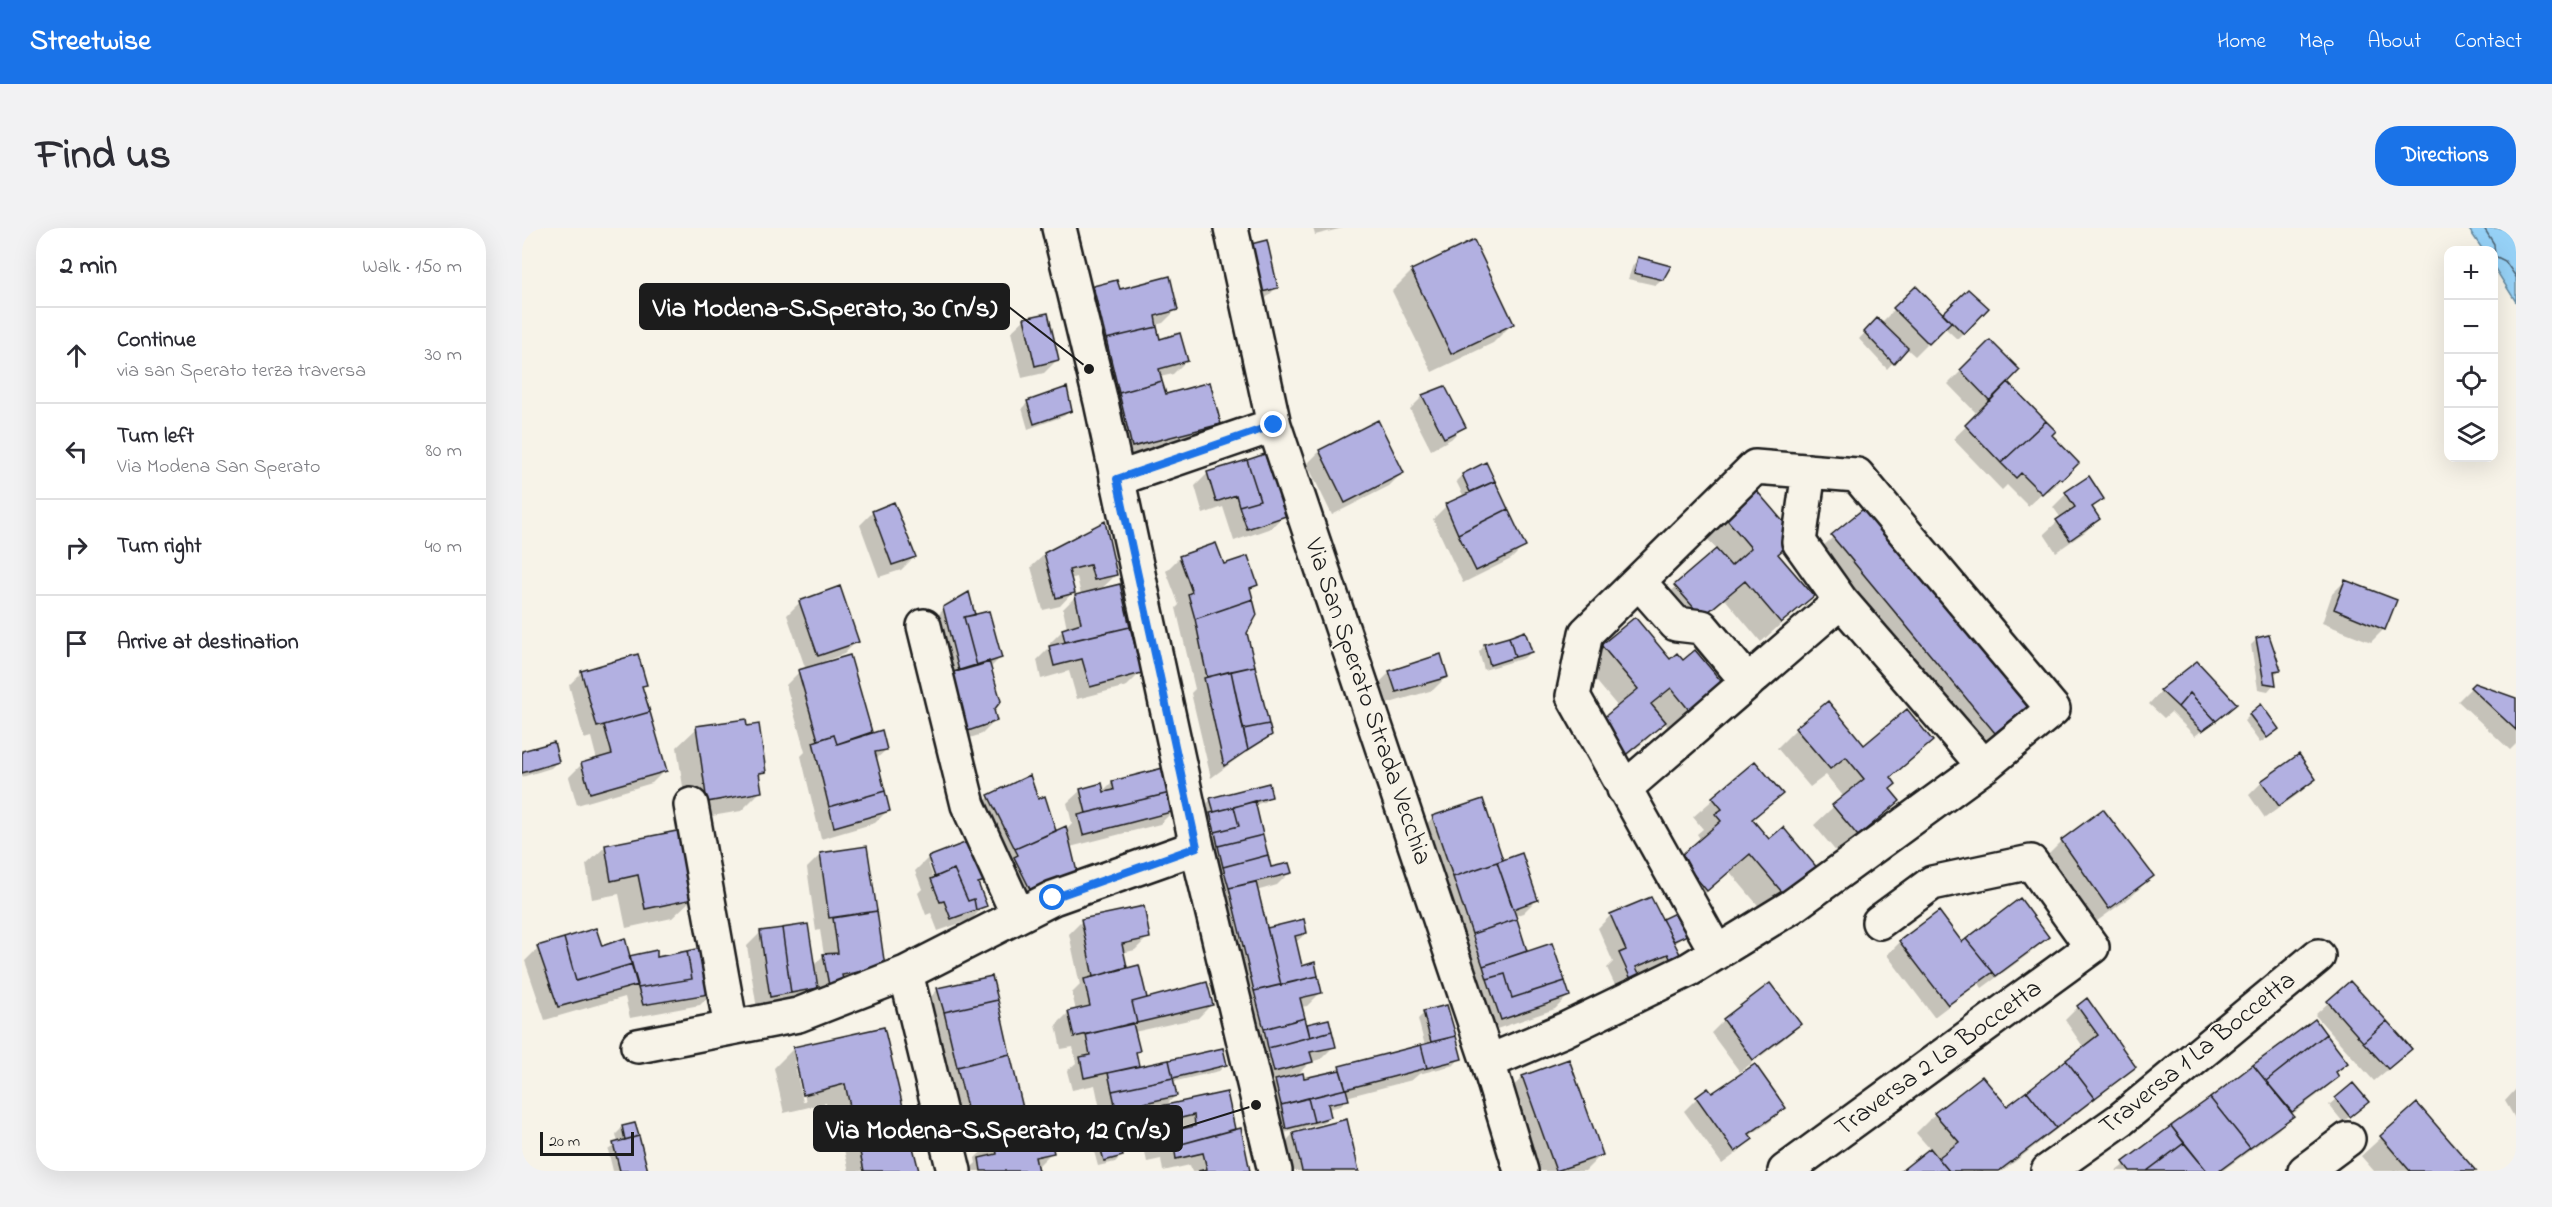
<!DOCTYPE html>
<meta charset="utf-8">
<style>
body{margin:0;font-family:"Indie Flower",sans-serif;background:#f2f2f3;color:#2b2b33}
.controls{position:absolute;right:18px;top:18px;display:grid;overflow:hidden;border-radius:12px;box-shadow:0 6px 24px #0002}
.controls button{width:54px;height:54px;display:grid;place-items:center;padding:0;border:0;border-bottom:2px solid #e1e1e2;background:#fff;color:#2b2b33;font:30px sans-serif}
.scale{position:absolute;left:18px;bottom:15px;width:94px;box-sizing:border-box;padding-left:6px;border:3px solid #1c1c1c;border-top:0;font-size:16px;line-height:21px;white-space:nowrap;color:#1c1c1c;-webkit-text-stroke:4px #f7f3e8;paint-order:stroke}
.stop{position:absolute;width:18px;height:18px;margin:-14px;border:4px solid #1a73e8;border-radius:50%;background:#fff}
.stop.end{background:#1a73e8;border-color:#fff;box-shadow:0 2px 6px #0008}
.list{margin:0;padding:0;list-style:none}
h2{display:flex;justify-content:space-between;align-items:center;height:78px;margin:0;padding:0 24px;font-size:26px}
h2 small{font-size:20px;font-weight:400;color:#7c7c81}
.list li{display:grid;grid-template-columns:39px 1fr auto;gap:18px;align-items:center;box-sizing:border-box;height:96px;padding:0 24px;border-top:2px solid #e1e1e2}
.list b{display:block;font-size:22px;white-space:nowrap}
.list p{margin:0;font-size:20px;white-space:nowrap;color:#7c7c81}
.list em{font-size:20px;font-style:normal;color:#7c7c81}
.icon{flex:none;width:33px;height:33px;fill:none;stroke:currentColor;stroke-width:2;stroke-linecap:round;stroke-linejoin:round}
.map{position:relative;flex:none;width:1994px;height:943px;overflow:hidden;border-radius:24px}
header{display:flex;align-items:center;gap:36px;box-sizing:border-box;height:84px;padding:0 30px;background:#1a73e8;color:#fff}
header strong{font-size:28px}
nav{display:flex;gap:33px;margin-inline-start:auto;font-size:21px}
.intro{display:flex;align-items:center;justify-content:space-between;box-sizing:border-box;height:144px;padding:0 36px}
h1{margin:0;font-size:42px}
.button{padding:15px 27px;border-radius:24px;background:#1a73e8;color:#fff;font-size:21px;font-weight:700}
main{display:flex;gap:36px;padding:0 36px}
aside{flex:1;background:#fff;border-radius:24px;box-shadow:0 6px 24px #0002}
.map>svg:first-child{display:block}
.water{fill:#96d1f6;stroke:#65899f;stroke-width:1.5}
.shadow{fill:#0003;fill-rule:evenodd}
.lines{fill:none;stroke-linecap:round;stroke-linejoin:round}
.shore{stroke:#4d6473;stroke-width:1.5}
.building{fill:#b2b0e1;stroke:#1c1c1c;stroke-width:1.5}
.minor-casing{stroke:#1c1c1c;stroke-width:38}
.minor{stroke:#f7f3e8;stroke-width:33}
.route{stroke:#1a73e8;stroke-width:8}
.labels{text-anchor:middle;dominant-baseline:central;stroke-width:4.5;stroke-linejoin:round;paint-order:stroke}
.street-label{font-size:26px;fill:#1c1c1c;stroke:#f7f3e8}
.leader{fill:none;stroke:#1c1c1c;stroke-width:2}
.callout-dot{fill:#1c1c1c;stroke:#f7f3e8;stroke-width:2}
.callout{fill:#1c1c1c;stroke:#1c1c1c;stroke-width:2}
.callout-label{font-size:27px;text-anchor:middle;font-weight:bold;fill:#fff}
</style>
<header>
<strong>Streetwise</strong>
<nav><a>Home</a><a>Map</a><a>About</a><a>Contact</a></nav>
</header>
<div class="intro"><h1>Find us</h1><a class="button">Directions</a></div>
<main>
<aside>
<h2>2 min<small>Walk · 150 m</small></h2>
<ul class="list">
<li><svg class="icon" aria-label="ahead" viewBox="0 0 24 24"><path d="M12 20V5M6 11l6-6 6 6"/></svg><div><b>Continue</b><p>via san Sperato terza traversa</p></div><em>30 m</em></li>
<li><svg class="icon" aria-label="left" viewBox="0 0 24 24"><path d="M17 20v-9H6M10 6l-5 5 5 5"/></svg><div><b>Turn left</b><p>Via Modena San Sperato</p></div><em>80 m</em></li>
<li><svg class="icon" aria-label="right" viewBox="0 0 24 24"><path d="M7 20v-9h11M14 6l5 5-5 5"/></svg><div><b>Turn right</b></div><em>40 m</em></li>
<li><svg class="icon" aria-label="arrive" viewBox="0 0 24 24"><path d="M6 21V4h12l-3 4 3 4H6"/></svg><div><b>Arrive at destination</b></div></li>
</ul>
</aside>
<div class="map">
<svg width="1994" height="943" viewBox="0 0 1994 943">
<rect width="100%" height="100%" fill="#f7f3e8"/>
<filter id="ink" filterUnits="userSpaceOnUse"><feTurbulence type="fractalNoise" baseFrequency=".0167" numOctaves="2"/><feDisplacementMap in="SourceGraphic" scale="12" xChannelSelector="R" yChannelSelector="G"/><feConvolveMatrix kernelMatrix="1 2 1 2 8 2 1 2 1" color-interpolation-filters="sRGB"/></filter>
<g filter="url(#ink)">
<path class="water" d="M1946 0H1994V74L1972 39V22H1961Z"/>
<path class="shadow" d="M791 0H821L793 7Z
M744 14 754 60 741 73 720 78Z
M1117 31 1140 51 1133 57 1106 51 1111 37Z
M890 43 991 95 971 115 910 144 870 63Z
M572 59 597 62 654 82 641 95 633 97 637 113 664 133 651 146 638 149 642 167 697 196 678 215 590 237 559 72Z
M1394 60 1421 87 1446 63 1465 81 1435 111 1422 99 1393 128 1384 120 1365 141 1337 111 1355 92 1359 95Z
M503 91 535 132 522 145 500 150 489 104Z
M1468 114 1484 154 1528 207 1555 235 1526 264 1523 262 1506 278 1485 257 1480 262 1431 211 1456 187 1426 156Z
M901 168 942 198 929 211 909 222 888 181Z
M506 174 549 182 542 188 506 201 500 180Z
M798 223 880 245 867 258 810 287 785 236Z
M963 236 1002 318 989 331 941 355 911 291 924 278 942 269 934 253 940 247Z
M686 245 762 287 749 300 712 313 701 279 681 286 673 258Z
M1566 250 1580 270 1570 281 1576 291 1563 304 1534 324 1522 306 1539 290 1531 279 1544 266Z
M1341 283 1504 478 1453 524 1291 327Z
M351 284 392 329 379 342 357 349 338 297Z
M1203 289 1258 316 1254 327 1290 368 1239 414 1203 371 1160 407 1134 377 1195 322 1184 309Z
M582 295 594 347 578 362 596 358 618 445 605 458 555 471 547 443 519 451 515 432 528 419V415L541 402 545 401 541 381 554 368 559 367 555 349 548 351 551 364 538 378 521 382 509 339 523 326Z
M693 317 701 338 734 356 727 363 724 405 748 506 689 550 669 465 673 461 654 380 657 377 644 343 657 330Z
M1823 353 1862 401 1849 414 1800 395 1810 366Z
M278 374 335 413 322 426 303 433 304 436 327 429 349 505 364 522 353 532 366 582 353 595 299 611 279 528 283 524 264 457 277 444 284 442 265 387Z
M422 381 452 389 479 429 467 441 470 482 473 493 460 506 433 515 409 394Z
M1735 411 1758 442 1751 448 1752 456 1746 463 1736 461 1729 417Z
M963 417 1008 424 1002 430 962 442 957 424Z
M1080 418 1161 434 1207 465 1156 511 1142 494 1123 513 1081 547 1055 516 1096 479 1061 437Z
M60 444 123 456 120 460 143 542 130 555 55 577 47 549 60 536 75 532 69 509 62 511 47 457Z
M868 444 924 449 911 462 861 477 855 457Z
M1953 456 1994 472V516L1988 522 1936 473Z
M1639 463 1713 476 1673 508 1649 484 1642 490 1627 476Z
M1728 487 1749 507 1738 515 1722 493Z
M175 500 242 543 236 550 238 564 219 583 166 592 155 519Z
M1274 501 1342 519 1409 513 1368 551 1367 561 1376 573 1357 592 1316 626 1292 597 1322 569 1304 547 1288 559 1255 520Z
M0 524 35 534 29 540 0 549Z
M1233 535 1259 566 1230 593 1247 613 1295 642 1245 688 1208 644 1165 681 1139 649 1179 612 1175 606 1181 601 1171 589Z
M640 542 651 583 638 596 548 619 553 644 496 675 454 582 467 569 516 573 533 605 543 602 550 595 545 575 559 562 580 564 590 554Z
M1792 551 1779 564 1743 590 1727 567 1740 554Z
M748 568 742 574 732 577 748 641 768 644 755 657 734 663 744 702 784 705 773 715 779 740 798 765 785 778 779 779 784 798 806 793 812 818 799 831 788 834 774 848 780 852 812 845 817 840 903 818 896 791 902 785 924 779 938 830 932 837 897 846 890 852 824 869 819 878 806 881 808 889 801 895 758 906 741 866 756 851 739 856 682 593 686 589 683 578 689 571Z
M911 589 980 633 1014 672 1001 685 992 688 1004 725 1046 768 1033 781 966 804 898 603Z
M1540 613 1630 648 1611 667 1567 699 1521 632Z
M447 615 461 653 456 658 463 677 450 691 416 703 409 685 404 687 396 665 400 661 393 643 406 630ZM406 635H409L417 655 414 656Z
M84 618 170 671 150 690 104 700 97 666 70 671 64 637Z
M344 620 362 739 295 776 293 761 281 773 235 781 225 718 238 705 291 738 302 727 298 702 294 703 285 640 298 627Z
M1089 687 1139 693 1168 704 1151 716 1161 736 1140 753 1132 738 1116 745 1100 772 1085 740 1091 734 1076 700Z
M560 693 626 709 613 722 600 725 604 741 624 771 689 777 676 790 612 804 616 822 613 826 616 840 703 837 697 843 650 854 653 868 642 879 704 866 712 903 726 943H670L668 937 641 943 639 931 625 934 622 920 638 904 625 907 622 894 633 882 590 891 599 928 593 934 576 938 565 898 572 892 580 890 573 857 550 862 545 843 554 835 551 819 539 821 534 797 547 784 554 783 550 765 558 757 547 706Z
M1525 709 1512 722 1460 760 1457 755 1412 789 1365 727 1378 714 1439 716Z
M16 720H79L106 730H134L191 764 178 777 108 790 103 769 23 792 3 733Z
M469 750 505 903 530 924 514 940 515 943H446L454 935 453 930 463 920 440 925 403 775 416 761Z
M1828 755 1875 834 1852 853 1793 787Z
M1556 779 1612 838 1599 851 1481 943H1382L1409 922 1394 905 1413 886 1485 880 1562 820 1543 792Z
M1202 792 1277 796 1264 809 1218 844 1189 805Z
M1793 793 1824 835 1813 846 1815 849 1802 862 1769 887 1757 901 1700 943H1594Z
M360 801 395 943H327L320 913 313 914 304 875 262 885 252 840 271 821ZM272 833H275L284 874H281Z
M1001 849 1079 927 1063 943H1008L981 868Z
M1994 861V892L1983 873Z
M1190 868 1262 880 1249 893 1227 908 1229 911 1216 924 1200 936 1162 883 1175 870Z
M1814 871 1838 880 1821 894 1807 877Z
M1895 877 1952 943H1852L1839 928Z
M112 897 125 943H91L86 922 96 915 94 906 100 900Z
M771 906 836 943H764L758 919Z"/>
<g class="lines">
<path class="shore" d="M1962 0 1972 16 1973 28 1983 33 1994 49"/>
</g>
<path class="building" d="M745 12 756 60 732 66 721 18Z
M952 12 992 96 929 126 889 42Z
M1116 29 1149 38 1141 52 1112 45Z
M648 48 656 82 633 88 635 99 584 111 571 58 595 52 598 61Z
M1394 58 1429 94 1407 116 1371 80Z
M1446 61 1467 80 1442 106 1421 85Z
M526 85 537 132 513 138 502 90Z
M1355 90 1386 120 1372 136 1342 104Z
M635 99 638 111 658 105 666 133 637 141 640 153 597 165 584 111Z
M1468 112 1498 142 1468 173 1438 142Z
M640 153 644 166 688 154 699 196 610 219 597 165Z
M1486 154 1524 193 1479 235 1443 197Z
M923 158 944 199 922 210 900 167Z
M545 159 550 183 512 196 505 173Z
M856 192 882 245 823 275 797 222Z
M1524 193 1534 203 1530 207 1557 235 1540 252 1537 250 1520 266 1499 245 1494 250 1479 235Z
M743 226 764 288 725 301 717 278 738 272 725 232Z
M725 232 738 272 717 278 714 267 694 274 685 244Z
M964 234 973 253 948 264 940 246Z
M1567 248 1582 271 1570 279 1578 291 1548 312 1534 292 1553 279 1543 264Z
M973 253 986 281 936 306 923 276Z
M1234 262 1271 305 1260 315 1264 319 1256 326 1292 368 1259 395 1223 353 1180 389 1152 357 1194 321 1209 338 1229 320 1202 288Z
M372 274 394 329 370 337 350 283Z
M986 281 1004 319 954 343 936 306Z
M1341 281 1506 479 1473 505 1309 307Z
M583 293 595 347 572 352 568 337 547 342 553 365 534 370 522 325Z
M694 315 702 336 726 328 736 357 728 360 731 371 673 391 666 366 670 364 657 328Z
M1823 352 1875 372 1863 402 1812 381Z
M598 356 608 399 543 414 540 401 559 395 553 367Z
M318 358 337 414 296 428 277 373Z
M447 364 453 387 442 389 455 438 437 443 421 379Z
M731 371 735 387 725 405 733 438 685 449 673 391Z
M467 383 480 430 455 438 442 389Z
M1113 389 1148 431 1155 425 1161 432 1173 422 1209 465 1176 493 1149 460 1129 476 1144 494 1101 529 1074 496 1116 461 1079 417Z
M608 399 620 445 568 459 560 431 532 438 527 418Z
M1003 403 1010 424 993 429 987 409Z
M1747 407 1759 442 1752 443 1754 457 1742 455 1734 410Z
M987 409 993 429 968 437 962 416Z
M116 426 125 457 120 458 128 484 75 499 59 443Z
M919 426 926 449 874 464 867 443Z
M328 427 350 504 315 516 312 507 296 512 276 442Z
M467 433 479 473 472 482 475 493 446 503 428 445Z
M1675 433 1715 476 1694 493 1668 465 1656 479 1638 462Z
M733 438 747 496 721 501 709 443Z
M709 443 726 522 702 538 682 450Z
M1952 455 1994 470V502L1948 459Z
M1668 465 1694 493 1680 503 1656 479Z
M1306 473 1342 517 1385 481 1411 513 1369 549 1374 556 1368 561 1378 573 1336 608 1310 577 1342 551 1324 529 1308 541 1273 500Z
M1739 476 1757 501 1745 510 1727 486Z
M128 484 145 543 68 565 59 535 90 526 82 497Z
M224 491 225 498 237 496 244 544 237 545 240 564 185 574 174 498Z
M747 496 750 507 726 522 721 501Z
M360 502 365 522 353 524 363 563 307 579 291 514 312 507 315 516Z
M32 514 37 534 0 545V523Z
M1777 526 1794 551 1757 578 1739 553Z
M1233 533 1261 566 1230 591 1247 611 1261 599 1297 642 1265 670 1228 626 1185 663 1157 629 1199 593 1193 586 1200 581 1190 569Z
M641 540 648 565 564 585 558 561 580 555 582 564 592 562 590 553Z
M508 547 516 571 523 568 534 603 493 621 466 567Z
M747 555 750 569 692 584 688 570Z
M363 563 368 583 312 599 307 579Z
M648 565 653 583 561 607 556 587Z
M961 571 981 632 931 649 910 588Z
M733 573 741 607 696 618 693 604 717 598 712 579Z
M712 579 717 598 693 604 688 585Z
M1581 581 1632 648 1587 681 1539 612Z
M544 598 555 644 509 663 492 629 496 627 493 621Z
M160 602 171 671 123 681 116 647 89 653 83 617Z
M741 607 746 627 701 639 696 618Z
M448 613 463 653 456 655 465 678 454 682 452 671 446 673 432 641 413 649 406 629Z
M345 618 355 683 307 690 298 625Z
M1000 625 1016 672 991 681 975 634Z
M746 627 749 639 767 635 770 645 707 660 701 639Z
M975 634 995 691 950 706 931 649Z
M432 641 446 673 452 671 454 682 429 691 422 673 418 674 409 651Z
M734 654 759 757 732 763 707 660Z
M1129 669 1163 736 1153 741 1146 726 1114 739 1122 756 1113 760 1097 725 1104 722 1088 686Z
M1498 670 1527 709 1474 748 1444 711Z
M622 678 628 710 600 716 605 739 571 749 559 691Z
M1159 682 1170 705 1152 713 1140 691Z
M355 683 363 739 320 747 323 760 308 763 301 726 316 725 311 690Z
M1417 683 1440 714 1444 711 1471 744 1426 777 1377 713Z
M782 691 785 705 773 708 780 738 793 734 796 748 759 757 745 700Z
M995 691 1005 723 961 738 950 706Z
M286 696 296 760 269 765 260 700Z
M74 700 80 718 103 710 110 736 54 753 42 710Z
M260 700 269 765 248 769 238 703Z
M42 710 54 753 110 736 116 757 36 779 15 718Z
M1030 715 1043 753 990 770 983 746 965 751 961 738Z
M185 719 193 765 121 777 116 760 170 751 165 723Z
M135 722V729L165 723 170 751 116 760 107 728Z
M617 737 625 770 610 774 615 795 552 809 546 783 568 778 562 751Z
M983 746 990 770 1043 753 1048 768 979 792 965 751Z
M470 748 476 772 422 784 415 760Z
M796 748 800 765 778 770 783 790 742 801 732 763Z
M1828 753 1865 793 1841 814 1805 773Z
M685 754 691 777 615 795 610 774Z
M1248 755 1279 796 1231 832 1201 791Z
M1565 770 1614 839 1573 870 1544 832 1576 807 1555 778Z
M476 772 488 826 435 839 422 784Z
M925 777 934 808 909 814 901 783Z
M783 790 788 809 746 820 742 801Z
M807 791 810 803 788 809 785 796Z
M1793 791 1804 806 1744 853 1731 837Z
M1865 793 1890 821 1866 841 1841 814Z
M611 795 618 823 614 824 617 838 562 850 558 829 568 827 564 807Z
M362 799 382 883 332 896 323 856 281 867 271 819Z
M810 803 814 819 788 824 791 834 752 844 746 820Z
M1804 806 1826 835 1814 844 1817 849 1770 884 1744 853Z
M934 808 940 831 905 840 899 817Z
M899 817 905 840 824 861 817 838Z
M701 820 705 837 651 850 647 832Z
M488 826 506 901 453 913 435 839Z
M1047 831 1081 927 1034 943 1000 848Z
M647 832 651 850 590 863 586 845Z
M1544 832 1573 870 1534 900 1505 863Z
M1233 836 1264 880 1227 906 1231 911 1213 924 1174 869 1186 860 1190 865Z
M1731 837 1772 888 1728 920 1688 870Z
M818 842 824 861 759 877 753 852 781 845 782 850Z
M1460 848 1485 878 1505 863 1534 900 1477 943H1427L1416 930 1437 914 1412 885Z
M651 850 655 868 594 881 590 863Z
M1831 855 1847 874 1828 889 1813 870Z
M824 861 827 872 806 876 809 889 792 894 786 870Z
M705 864 713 901 638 922 634 906 673 898 672 887 638 895 634 879Z
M786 870 792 894 764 901 759 877Z
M1688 870 1728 920 1697 943H1685L1649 898Z
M1895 875 1954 943H1888L1858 908Z
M382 883 397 943H342L332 896Z
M590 887 601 928 582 933 571 891Z
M825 891 837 943H780L771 905Z
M113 895 117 908 103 912 100 898Z
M525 897 532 925 513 929 516 943H459L457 930 475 926 472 909Z
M1649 898 1662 915 1625 943H1608L1601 934Z
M719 900 728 943H676L685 941 681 925 654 931 652 918Z
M117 908 126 943H98L91 915Z
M1662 915 1685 943H1625Z
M1408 920 1427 943H1379Z"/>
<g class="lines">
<defs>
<path id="minor" d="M537 0 579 174 675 619 753 943
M709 0 752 197 966 834 999 943
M1287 243 1277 314 1319 373 1462 538
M595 251 752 197
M1117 354 1154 396 1180 399 1226 454
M402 398 446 577 496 687
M1102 561 1319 373
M169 577 209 800
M384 745 432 943
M116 818 276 787 384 745 531 670 675 619
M966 834 1042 802 1168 741 1269 679 1462 538 1531 481 1335 247 1233 239 1064 405 1051 468 1195 725
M1263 943 1570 719 1509 634 1410 655 1357 694
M1526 943 1598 892 1796 728
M1783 943 1826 911"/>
</defs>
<use href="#minor" class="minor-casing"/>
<use href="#minor" class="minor"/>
</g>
</g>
<g class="lines" filter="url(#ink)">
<path class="route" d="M531 670 675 619 595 251 752 197"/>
</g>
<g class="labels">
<g class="street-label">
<text transform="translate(845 474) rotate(71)">Via San Sperato Strada Vecchia</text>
<text transform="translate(1676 826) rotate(-39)">Traversa 1 La Boccetta</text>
<text transform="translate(1417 831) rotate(-36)">Traversa 2 La Boccetta</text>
</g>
</g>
<path class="leader" d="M567 141L487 79M734 877L660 900"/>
<g class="callout-dot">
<circle cx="567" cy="141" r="6"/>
<circle cx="734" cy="877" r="6"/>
</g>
<g class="callout">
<rect x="118" y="56" width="369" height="45" rx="6"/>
<rect x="292" y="878" width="368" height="45" rx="6"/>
</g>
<g class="callout-label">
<text x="303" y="88">Via Modena-S.Sperato, 30 (n/s)</text>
<text x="476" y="910">Via Modena-S.Sperato, 12 (n/s)</text>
</g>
</svg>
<div class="controls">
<button>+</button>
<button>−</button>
<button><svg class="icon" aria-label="locate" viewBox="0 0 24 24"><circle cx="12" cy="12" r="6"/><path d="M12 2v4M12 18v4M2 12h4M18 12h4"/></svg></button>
<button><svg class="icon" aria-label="layers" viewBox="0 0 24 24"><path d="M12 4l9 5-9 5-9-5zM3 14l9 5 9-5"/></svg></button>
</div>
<div class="scale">20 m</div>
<div class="stop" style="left:531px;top:670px"></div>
<div class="stop end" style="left:752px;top:197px"></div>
</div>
</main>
